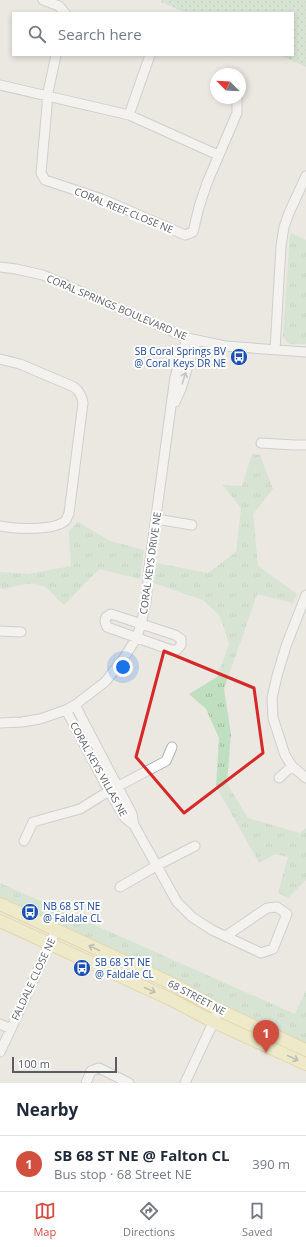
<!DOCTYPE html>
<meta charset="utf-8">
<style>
body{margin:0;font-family:"Open Sans",sans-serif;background:#f6f6f7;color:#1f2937}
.compass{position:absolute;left:210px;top:68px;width:36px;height:36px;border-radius:50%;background:#fff;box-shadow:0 2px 6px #0003;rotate:294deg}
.scale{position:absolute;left:12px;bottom:10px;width:105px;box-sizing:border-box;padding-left:4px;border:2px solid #595c60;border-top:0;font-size:11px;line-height:14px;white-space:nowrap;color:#595c60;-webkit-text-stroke:3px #fff;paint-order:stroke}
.you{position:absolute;left:123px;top:667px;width:14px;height:14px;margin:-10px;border:3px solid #fff;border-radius:50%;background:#1a73e8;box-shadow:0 0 0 6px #1a73e833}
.badge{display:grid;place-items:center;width:26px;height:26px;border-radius:50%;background:#d24f3f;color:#fff;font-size:13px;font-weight:700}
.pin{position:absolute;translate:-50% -33px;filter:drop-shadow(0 1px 2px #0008)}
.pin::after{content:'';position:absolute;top:21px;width:14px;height:12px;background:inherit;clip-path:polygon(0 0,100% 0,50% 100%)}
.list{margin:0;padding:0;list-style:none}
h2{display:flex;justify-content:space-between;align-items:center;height:52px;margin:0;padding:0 16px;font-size:17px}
h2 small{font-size:13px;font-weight:400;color:#747a83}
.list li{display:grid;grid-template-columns:26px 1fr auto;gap:12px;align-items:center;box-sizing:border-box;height:56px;padding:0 16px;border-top:1px solid #e0e1e3}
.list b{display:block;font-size:15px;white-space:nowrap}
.list p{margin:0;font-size:13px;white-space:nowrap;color:#747a83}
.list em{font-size:13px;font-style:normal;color:#747a83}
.icon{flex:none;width:22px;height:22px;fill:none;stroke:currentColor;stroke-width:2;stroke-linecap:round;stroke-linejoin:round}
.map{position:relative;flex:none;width:306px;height:1083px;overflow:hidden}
.search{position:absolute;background:#fff;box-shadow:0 2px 6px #0003;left:12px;right:12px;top:12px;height:44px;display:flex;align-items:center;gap:10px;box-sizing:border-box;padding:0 14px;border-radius:0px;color:#747a83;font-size:15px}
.sheet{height:108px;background:#fff}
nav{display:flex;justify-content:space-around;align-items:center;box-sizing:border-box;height:56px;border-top:1px solid #e0e1e3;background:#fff;font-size:11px;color:#747a83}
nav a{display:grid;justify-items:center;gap:2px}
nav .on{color:#d24f3f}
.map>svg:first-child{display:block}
.grass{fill:url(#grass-dots)}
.park{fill:url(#park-tufts)}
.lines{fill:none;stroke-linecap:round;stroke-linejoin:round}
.minor-casing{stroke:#aeb1b5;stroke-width:11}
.major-casing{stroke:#dec066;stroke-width:14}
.minor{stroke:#fff;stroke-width:9}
.major{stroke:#f4ebac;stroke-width:12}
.oneway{stroke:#9b9da0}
.oneway2{stroke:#8f8e7b}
.marked{fill:none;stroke:#d62828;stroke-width:3;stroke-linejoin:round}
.labels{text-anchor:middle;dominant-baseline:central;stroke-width:4;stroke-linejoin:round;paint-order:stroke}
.street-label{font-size:10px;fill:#595c60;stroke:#fff}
.transit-label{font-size:10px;fill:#164399;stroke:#fff;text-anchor:start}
</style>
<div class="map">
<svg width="306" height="1083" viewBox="0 0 306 1083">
<defs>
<pattern id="grass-dots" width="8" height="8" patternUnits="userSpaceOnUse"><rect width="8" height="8" fill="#c0dfc1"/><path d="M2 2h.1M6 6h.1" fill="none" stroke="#9fb8a0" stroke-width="1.8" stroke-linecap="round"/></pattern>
<pattern id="park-tufts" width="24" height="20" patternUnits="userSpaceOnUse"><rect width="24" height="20" fill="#c0dfc1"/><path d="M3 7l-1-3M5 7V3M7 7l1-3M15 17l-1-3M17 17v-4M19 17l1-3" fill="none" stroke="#9fb8a0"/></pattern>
</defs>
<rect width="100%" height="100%" fill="#eae8e1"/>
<path class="grass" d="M162 0H306V67L280 55H293V13H186L161 2Z"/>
<path class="park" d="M290 233 306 240V344H289L283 336Z
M252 454 260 455 273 489 253 514 258 566 297 594 293 603 257 594 224 689 231 734 227 784 248 818 300 833 306 828V880L288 898 278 893 288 857 275 854 259 863 216 786 219 738 206 709 189 694 217 677 229 644 220 616 203 600 154 583 156 563 208 573 236 552 241 509 223 485 242 486Z
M78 522 110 541 144 550 140 579 99 569 64 605C58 600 53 593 48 589 35 579 18 586 4 589L0 588V572L28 574 71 566 69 531Z
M0 883 295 1014 306 990V1044L251 1019 172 978 0 899Z"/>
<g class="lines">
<defs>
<path id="minor" d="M43 0 59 6 65 13
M56 55 47 97V106L41 173 45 180 102 199 185 235 193 232 199 207 207 183 237 113V98
M0 85 129 115 218 155
M129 115 150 55
M0 267 16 269 43 275 187 338 225 346 306 352
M275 350 281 246 284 227 289 213 306 176
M0 359 20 364 74 387C80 392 82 396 83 403L69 513C68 516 67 519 65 521 54 531 14 529 0 526
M175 402 181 389 196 340
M261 443 294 445H306
M156 519 192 525
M306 595 286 646 277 676 272 698 273 718 285 755 292 766 306 778
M111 614 175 635 181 639V645L177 650H171L107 627 105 621 106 617Z
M0 631 21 632
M75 705 132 814 134 825 177 902 192 917 212 930 261 953 273 949 287 914 277 907 267 908 226 936
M66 710 109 791 125 818 134 825
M0 723 22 722 40 719 66 710 75 705 105 682 124 658 137 637 141 624 146 603 149 568 175 377 187 338
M279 778 292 766
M24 841 33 822 80 809 109 791 166 761 172 747
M120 887 156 866 195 846
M0 1024 11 1029 0 1052
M11 1029 56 930
M86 1083 91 1071 99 1068 129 1083
M185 1083 219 1010"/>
<path id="major" d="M0 904 175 985 219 1010 306 1050
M0 921 170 999 214 1022 306 1064"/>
</defs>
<use href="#minor" class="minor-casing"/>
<use href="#major" class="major-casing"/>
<use href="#minor" class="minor"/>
<use href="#major" class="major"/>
</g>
<defs><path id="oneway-shaft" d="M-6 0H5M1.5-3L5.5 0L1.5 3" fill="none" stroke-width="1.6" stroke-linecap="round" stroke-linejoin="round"/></defs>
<use class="oneway" href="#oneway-shaft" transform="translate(184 378) rotate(-73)"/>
<g class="oneway2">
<use href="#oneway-shaft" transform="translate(94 948) rotate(-155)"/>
<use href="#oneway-shaft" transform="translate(150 990) rotate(25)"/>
<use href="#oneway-shaft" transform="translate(293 1058) rotate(25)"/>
</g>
<path d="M0 0H306V1083H0ZM164 651 254 688 263 753 184 813 136 757Z" fill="#eae8e1" fill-opacity=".55" fill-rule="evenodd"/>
<path class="marked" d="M164 651 254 688 263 753 184 813 136 757Z"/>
<defs>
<symbol id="bus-disc" viewBox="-11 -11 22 22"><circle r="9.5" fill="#1a4fb4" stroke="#fff"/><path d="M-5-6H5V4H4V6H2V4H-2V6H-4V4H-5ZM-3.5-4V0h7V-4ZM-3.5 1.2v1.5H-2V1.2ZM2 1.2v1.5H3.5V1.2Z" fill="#fff"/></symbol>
</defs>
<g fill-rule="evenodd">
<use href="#bus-disc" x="229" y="347" width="20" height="20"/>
<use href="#bus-disc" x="20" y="902" width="20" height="20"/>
<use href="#bus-disc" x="72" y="958" width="20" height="20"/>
</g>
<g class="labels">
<g class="street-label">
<text transform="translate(124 210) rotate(22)">CORAL REEF CLOSE NE</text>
<text transform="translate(117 307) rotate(23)">CORAL SPRINGS BOULEVARD NE</text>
<text transform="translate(150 563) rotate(-82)">CORAL KEYS DRIVE NE</text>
<text transform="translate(99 769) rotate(61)">CORAL KEYS VILLAS NE</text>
<text transform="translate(33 979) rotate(-65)">FALDALE CLOSE NE</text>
<text transform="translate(197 997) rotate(28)">68 STREET NE</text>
</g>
<g class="transit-label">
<text x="226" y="351" text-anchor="end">SB Coral Springs BV<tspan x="226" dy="12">@ Coral Keys DR NE</tspan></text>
<text x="43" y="906">NB 68 ST NE<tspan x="43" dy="12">@ Faldale CL</tspan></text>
<text x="95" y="962">SB 68 ST NE<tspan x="95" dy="12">@ Faldale CL</tspan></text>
</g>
</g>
</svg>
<svg class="compass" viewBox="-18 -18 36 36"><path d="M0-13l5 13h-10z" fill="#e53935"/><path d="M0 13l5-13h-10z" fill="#747a83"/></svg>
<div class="scale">100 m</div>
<div class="you"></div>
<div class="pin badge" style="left:266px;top:1053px">1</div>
<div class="search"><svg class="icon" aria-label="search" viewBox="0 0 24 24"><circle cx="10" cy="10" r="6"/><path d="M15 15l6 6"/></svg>Search here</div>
</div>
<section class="sheet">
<h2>Nearby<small></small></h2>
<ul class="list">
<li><span class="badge">1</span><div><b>SB 68 ST NE @ Falton CL</b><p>Bus stop · 68 Street NE</p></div><em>390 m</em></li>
</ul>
</section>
<nav>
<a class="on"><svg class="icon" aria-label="map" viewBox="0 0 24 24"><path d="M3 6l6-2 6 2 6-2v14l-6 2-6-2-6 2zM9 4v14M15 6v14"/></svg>Map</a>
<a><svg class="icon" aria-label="directions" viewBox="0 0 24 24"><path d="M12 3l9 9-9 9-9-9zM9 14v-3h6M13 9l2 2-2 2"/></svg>Directions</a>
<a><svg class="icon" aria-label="saved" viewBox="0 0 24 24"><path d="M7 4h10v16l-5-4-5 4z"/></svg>Saved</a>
</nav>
